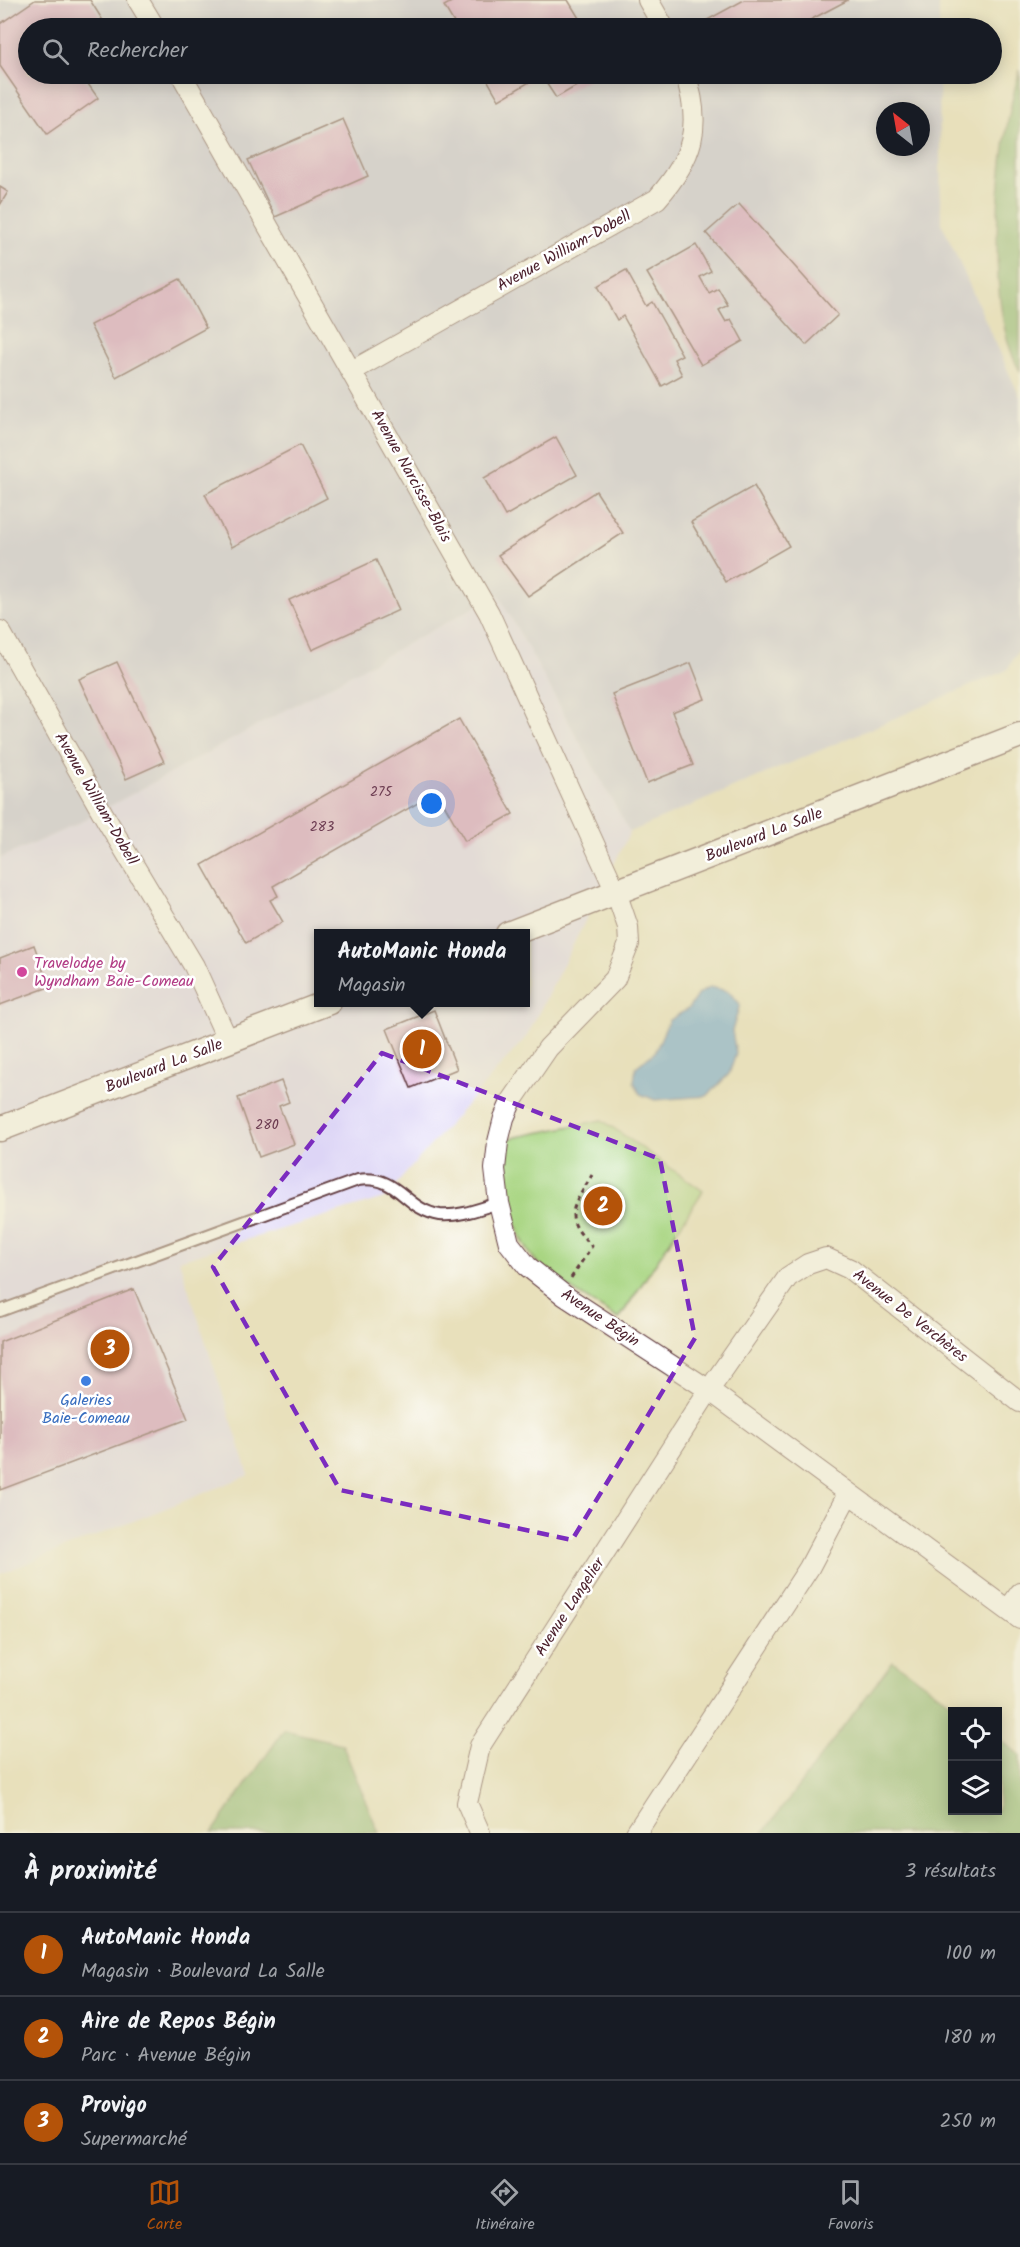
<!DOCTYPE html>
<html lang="fr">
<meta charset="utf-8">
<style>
body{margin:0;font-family:Kalam,sans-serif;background:#20242c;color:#f1f3f6}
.controls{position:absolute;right:18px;bottom:18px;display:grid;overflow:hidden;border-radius:0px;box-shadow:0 3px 15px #0003}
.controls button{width:54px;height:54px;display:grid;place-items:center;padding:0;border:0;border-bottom:2px solid #363941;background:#171b24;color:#f1f3f6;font:30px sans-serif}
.compass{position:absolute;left:876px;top:102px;width:54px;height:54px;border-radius:50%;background:#171b24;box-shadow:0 3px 15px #0003;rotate:329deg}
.you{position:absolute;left:432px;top:804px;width:21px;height:21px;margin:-15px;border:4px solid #fff;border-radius:50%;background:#1a73e8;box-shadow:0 0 0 9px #1a73e833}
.badge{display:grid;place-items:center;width:39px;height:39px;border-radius:50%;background:#b45309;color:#fff;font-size:20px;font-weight:700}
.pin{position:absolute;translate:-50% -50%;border:3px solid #fff;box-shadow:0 2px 6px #0006}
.popup{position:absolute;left:314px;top:929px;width:216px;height:78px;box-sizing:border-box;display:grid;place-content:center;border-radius:0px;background:#171b24;filter:drop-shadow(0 2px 4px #0005);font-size:20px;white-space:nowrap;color:#9ea1a6}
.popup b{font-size:22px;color:#f1f3f6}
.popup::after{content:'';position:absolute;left:50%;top:100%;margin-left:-12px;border:12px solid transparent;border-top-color:#171b24}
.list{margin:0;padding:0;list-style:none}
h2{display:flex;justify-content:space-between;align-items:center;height:78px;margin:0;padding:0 24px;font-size:26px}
h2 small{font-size:20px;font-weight:400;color:#9ea1a6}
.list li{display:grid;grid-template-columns:39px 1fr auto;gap:18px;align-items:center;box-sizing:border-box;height:84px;padding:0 24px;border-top:2px solid #363941}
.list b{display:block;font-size:22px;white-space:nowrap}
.list p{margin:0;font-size:20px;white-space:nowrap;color:#9ea1a6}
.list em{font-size:20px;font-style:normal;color:#9ea1a6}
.icon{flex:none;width:33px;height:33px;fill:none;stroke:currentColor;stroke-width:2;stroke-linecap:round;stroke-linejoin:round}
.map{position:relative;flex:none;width:1020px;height:1833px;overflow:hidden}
.search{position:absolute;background:#171b24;box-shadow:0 3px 15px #0003;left:18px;right:18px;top:18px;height:66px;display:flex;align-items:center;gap:15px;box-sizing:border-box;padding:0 21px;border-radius:33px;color:#9ea1a6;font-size:22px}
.sheet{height:330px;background:#171b24}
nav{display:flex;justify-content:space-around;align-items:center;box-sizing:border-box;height:84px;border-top:2px solid #363941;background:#171b24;font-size:16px;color:#9ea1a6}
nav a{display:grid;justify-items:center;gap:3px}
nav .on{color:#b45309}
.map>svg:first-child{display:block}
.built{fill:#ddd5f6;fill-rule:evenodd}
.industrial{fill:#c2c1dc;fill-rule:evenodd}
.green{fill:#a9d582;stroke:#7a7a56;stroke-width:1.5}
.forest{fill:#86b670;stroke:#686a4e;stroke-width:1.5}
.water{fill:#62a0d3;stroke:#56607f;stroke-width:1.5}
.building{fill:#d091c4}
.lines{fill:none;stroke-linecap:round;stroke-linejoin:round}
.service-casing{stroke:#623c41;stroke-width:14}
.minor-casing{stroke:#623c41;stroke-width:22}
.tertiary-casing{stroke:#623c41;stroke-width:27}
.path{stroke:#623c41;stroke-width:3;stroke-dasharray:4.5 4.5;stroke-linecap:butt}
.service{stroke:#fff;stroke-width:10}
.minor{stroke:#fff;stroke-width:20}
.tertiary{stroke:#fff;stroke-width:24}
.marked{fill:none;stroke:#7b2cbf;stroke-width:4.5;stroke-dasharray:12 8;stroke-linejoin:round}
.hotel-dot{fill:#d1479c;stroke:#fff;stroke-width:2}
.shop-dot{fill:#3f7fe0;stroke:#fff;stroke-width:2}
.labels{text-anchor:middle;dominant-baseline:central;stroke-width:5;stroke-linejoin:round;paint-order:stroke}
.number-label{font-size:14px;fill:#6c3c51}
.street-label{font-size:16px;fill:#4a1f2b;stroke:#fff}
.hotel-label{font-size:16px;fill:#b23c85;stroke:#fff;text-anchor:start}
.shop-label{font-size:16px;fill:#366cbe;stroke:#fff}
</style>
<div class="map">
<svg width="1020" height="1833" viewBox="0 0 1020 1833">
<rect width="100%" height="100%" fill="#fff"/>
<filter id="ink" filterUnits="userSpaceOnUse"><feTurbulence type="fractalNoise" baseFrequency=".0167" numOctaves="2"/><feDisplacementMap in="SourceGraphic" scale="12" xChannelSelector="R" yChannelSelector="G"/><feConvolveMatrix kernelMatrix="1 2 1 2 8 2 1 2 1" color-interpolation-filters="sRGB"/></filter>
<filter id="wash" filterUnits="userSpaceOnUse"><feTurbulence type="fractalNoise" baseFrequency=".008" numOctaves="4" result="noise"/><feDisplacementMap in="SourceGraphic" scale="24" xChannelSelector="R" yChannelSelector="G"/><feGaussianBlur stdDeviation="1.35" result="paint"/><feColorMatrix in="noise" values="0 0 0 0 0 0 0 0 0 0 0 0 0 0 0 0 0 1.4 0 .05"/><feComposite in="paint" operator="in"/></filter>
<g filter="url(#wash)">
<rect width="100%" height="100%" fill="#e8e0bb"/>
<path class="built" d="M498 594 630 832 527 1036 384 1198 179 1260 249 1475 0 1574V858L75 825ZM318 934H526V1002H318Z"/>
<path class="industrial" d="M0 0H939V28H28V74H939L941 222 1020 397V648L1007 670 630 832 498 594 75 825 0 858ZM885 111H921V147H885Z"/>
<path class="green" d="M602 1120 703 1191 619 1319C595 1304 568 1289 546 1271 509 1241 506 1183 506 1139Z"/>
<path class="forest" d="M1020 70V371C982 308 998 138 1020 70Z
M893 1661 962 1711 952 1712V1810H998V1738L1020 1755V1833H763Z
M284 1730 342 1744 379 1833H212Z"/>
<path class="water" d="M710 987 728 991 740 1004 732 1031 736 1054 729 1074 707 1096 655 1100 640 1094 634 1082 636 1067 655 1052 669 1020 688 1009 698 994Z"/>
<g id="blocks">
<path class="building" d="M35 0H90L107 27 28 28V74H81L98 98 47 134 0 66V24Z
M455 0H568L585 28H457L444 6Z
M744 0H848L795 28H699L698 25Z
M484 74H597L556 98 541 75 499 100Z
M343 119 368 176 275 217 248 160Z
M0 187 8 192 0 205Z
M739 204 838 315 806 345 706 233Z
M696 245 711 271 700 277 709 293 718 288 728 305 719 310 726 322 731 319 743 341 701 365 647 273Z
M626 270 646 306 652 302 682 355 674 359 682 375 662 386 623 316 617 320 598 286Z
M180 279 206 328 116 377 90 325Z
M556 437 577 475 505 516 484 478Z
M300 445 327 498 232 547 205 494Z
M754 486 789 546 726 582 691 522Z
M596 491 623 533 528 596 498 555Z
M376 560 399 610 312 650 289 600Z
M117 662 164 762 126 779 79 679Z
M691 663 705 699 672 712 693 765 647 783 612 694Z
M459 719 513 814 465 841 437 792 273 886 278 896 270 900 283 922 246 943 202 865Z
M34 945 49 987 0 1005V958Z
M434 1010 457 1069 411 1088 387 1029Z
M281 1081 289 1102 279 1106 294 1144 259 1157 238 1098Z
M134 1289 188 1419 0 1490V1342Z"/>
</g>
</g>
<g filter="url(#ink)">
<use href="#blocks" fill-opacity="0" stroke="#623c41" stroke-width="1.5"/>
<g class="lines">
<defs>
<path id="service" d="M0 1311 358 1180C399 1174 405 1210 440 1215 459 1217 481 1208 499 1203"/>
<path id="minor" d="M138 0 155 28
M648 0 664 28
M181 74 489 613 616 892 628 927 629 944 615 979 548 1048 511 1102 504 1118 498 1142 495 1169 499 1203 509 1243 527 1266 565 1296 709 1390 1020 1619
M352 371 657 199C693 158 703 126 685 74
M0 631 106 819 194 966 228 1041
M1008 1610 1020 1593
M480 1833 467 1803 480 1746 709 1390 788 1277 808 1264 826 1258 850 1269 1020 1402
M636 1833 809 1568 848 1494"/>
<path id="tertiary" d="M508 934 1020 735
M0 1129 329 1002"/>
</defs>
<use href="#service" class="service-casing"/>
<use href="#minor" class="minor-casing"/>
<use href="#tertiary" class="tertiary-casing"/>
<path class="path" d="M571 1278 592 1246C561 1216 573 1208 592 1175"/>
<use href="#service" class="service"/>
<use href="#minor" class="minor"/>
<use href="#tertiary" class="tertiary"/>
</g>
</g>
<path d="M0 0H1020V1833H0ZM382 1053 660 1159 695 1338 572 1540 340 1490 213 1267Z" fill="#e8e0bb" fill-opacity=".55" fill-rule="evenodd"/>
<path class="marked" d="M382 1053 660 1159 695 1338 572 1540 340 1490 213 1267Z"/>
<circle class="hotel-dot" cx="22" cy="972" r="6"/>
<circle class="shop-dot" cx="86" cy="1381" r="6"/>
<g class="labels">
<g class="number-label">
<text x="381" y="792">275</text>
<text x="322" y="827">283</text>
<text x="267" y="1125">280</text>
</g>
<g class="street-label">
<text transform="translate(564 251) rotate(-29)">Avenue William-Dobell</text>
<text transform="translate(411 476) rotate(61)">Avenue Narcisse-Blais</text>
<text transform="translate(96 799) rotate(60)">Avenue William-Dobell</text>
<text transform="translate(764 835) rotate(-21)">Boulevard La Salle</text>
<text transform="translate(164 1066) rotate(-21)">Boulevard La Salle</text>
<text transform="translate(910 1316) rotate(38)">Avenue De Verchères</text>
<text transform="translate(600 1318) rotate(34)">Avenue Bégin</text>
<text transform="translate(570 1607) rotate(-57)">Avenue Langelier</text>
</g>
<g class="hotel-label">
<text x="34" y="963">Travelodge by<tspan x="34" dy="18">Wyndham Baie-Comeau</tspan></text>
</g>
<g class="shop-label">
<text x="86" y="1400">Galeries<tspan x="86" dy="18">Baie-Comeau</tspan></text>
</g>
</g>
</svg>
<div class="controls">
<button><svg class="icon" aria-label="locate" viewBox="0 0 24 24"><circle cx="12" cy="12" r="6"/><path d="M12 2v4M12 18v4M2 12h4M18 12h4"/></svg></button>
<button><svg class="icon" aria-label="layers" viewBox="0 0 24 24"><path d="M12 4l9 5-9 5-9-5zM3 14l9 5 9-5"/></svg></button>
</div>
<svg class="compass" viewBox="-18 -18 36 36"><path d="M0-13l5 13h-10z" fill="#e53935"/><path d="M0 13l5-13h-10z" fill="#9ea1a6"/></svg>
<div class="you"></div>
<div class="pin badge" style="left:422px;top:1049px">1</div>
<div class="popup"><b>AutoManic Honda</b>Magasin</div>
<div class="pin badge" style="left:603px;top:1206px">2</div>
<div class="pin badge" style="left:110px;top:1349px">3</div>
<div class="search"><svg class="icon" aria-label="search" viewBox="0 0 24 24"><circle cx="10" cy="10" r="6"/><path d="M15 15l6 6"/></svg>Rechercher</div>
</div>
<section class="sheet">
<h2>À proximité<small>3 résultats</small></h2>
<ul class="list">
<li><span class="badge">1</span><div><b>AutoManic Honda</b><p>Magasin · Boulevard La Salle</p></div><em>100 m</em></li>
<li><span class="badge">2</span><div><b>Aire de Repos Bégin</b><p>Parc · Avenue Bégin</p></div><em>180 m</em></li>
<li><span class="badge">3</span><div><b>Provigo</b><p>Supermarché</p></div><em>250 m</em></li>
</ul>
</section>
<nav>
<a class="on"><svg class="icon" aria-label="map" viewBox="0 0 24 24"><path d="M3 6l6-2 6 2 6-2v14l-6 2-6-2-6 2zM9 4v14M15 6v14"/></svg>Carte</a>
<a><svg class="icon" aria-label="directions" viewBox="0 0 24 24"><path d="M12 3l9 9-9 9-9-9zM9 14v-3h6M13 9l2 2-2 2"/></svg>Itinéraire</a>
<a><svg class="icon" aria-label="saved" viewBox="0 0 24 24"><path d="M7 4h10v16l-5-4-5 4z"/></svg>Favoris</a>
</nav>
